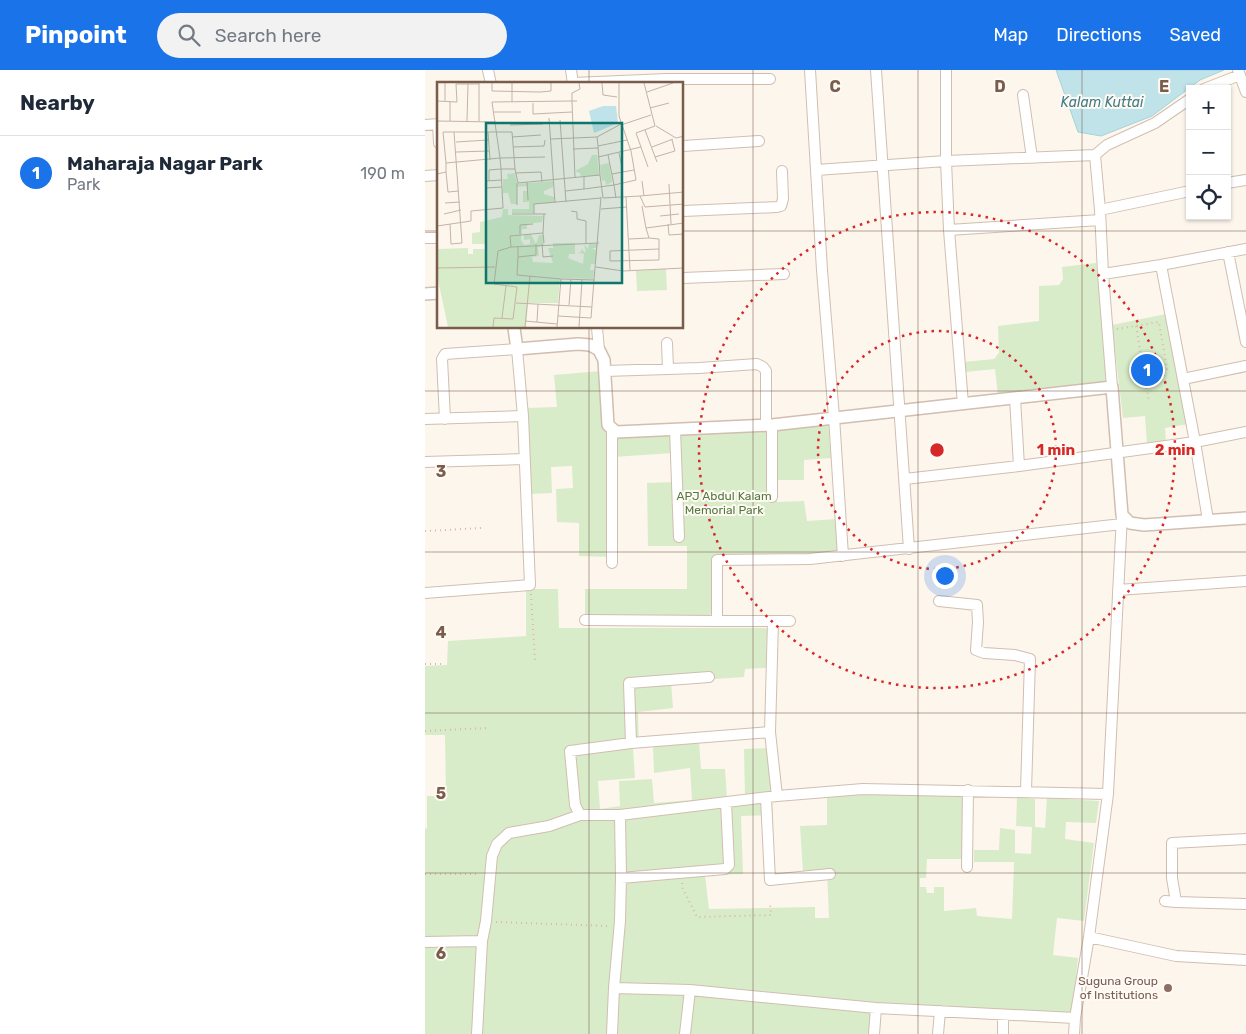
<!DOCTYPE html>
<meta charset="utf-8">
<style>
body{margin:0;font-family:Rubik,sans-serif;background:#f2f2f3;color:#1f2937}
.controls{position:absolute;right:15px;top:15px;display:grid;overflow:hidden;border-radius:0px;box-shadow:0 1px 4px #0004}
.controls button{width:45px;height:45px;display:grid;place-items:center;padding:0;border:0;border-bottom:1px solid #e0e1e3;background:#fff;color:#1f2937;font:25px sans-serif}
.you{position:absolute;left:519px;top:505px;width:18px;height:18px;margin:-12px;border:4px solid #fff;border-radius:50%;background:#1a73e8;box-shadow:0 0 0 8px #1a73e833}
.badge{display:grid;place-items:center;width:32px;height:32px;border-radius:50%;background:#1a73e8;color:#fff;font-size:16px;font-weight:700}
.pin{position:absolute;translate:-50% -50%;border:2px solid #fff;box-shadow:0 1px 5px #0006}
.list{margin:0;padding:0;list-style:none}
h2{display:flex;justify-content:space-between;align-items:center;height:65px;margin:0;padding:0 20px;font-size:21px}
h2 small{font-size:16px;font-weight:400;color:#747a83}
.list li{display:grid;grid-template-columns:32px 1fr auto;gap:15px;align-items:center;box-sizing:border-box;height:75px;padding:0 20px;border-top:1px solid #e0e1e3}
.list b{display:block;font-size:19px;white-space:nowrap}
.list p{margin:0;font-size:16px;white-space:nowrap;color:#747a83}
.list em{font-size:16px;font-style:normal;color:#747a83}
.icon{flex:none;width:28px;height:28px;fill:none;stroke:currentColor;stroke-width:2;stroke-linecap:round;stroke-linejoin:round}
.map{position:relative;flex:none;width:821px;height:964px;overflow:hidden}
header{display:flex;align-items:center;gap:30px;box-sizing:border-box;height:70px;padding:0 25px;background:#1a73e8;color:#fff}
header strong{font-size:24px}
nav{display:flex;gap:28px;margin-inline-start:auto;font-size:18px}
.search{width:350px;height:45px;background:#f2f2f3;display:flex;align-items:center;gap:12px;box-sizing:border-box;padding:0 18px;border-radius:28px;color:#747a83;font-size:19px}
main{display:flex}
aside{flex:1;background:#fff}
.map>svg:first-child{display:block}
.green{fill:#d8ecc9}
.water{fill:#bfe3e8;stroke:#a5d3da}
.lines{fill:none;stroke-linecap:round;stroke-linejoin:round}
.minor-casing{stroke:#d1beb0;stroke-width:12}
.tertiary-casing{stroke:#d1beb0;stroke-width:14}
.path{stroke:#d9b8a5;stroke-width:2;stroke-dasharray:1 4;stroke-linecap:butt}
.minor{stroke:#fff;stroke-width:10}
.tertiary{stroke:#fff;stroke-width:11}
.grid{fill:none;stroke:#7a5c4d;stroke-width:1;stroke-opacity:0.55}
.ring{fill:none;stroke:#d62828;stroke-width:2.5;stroke-dasharray:2.5 5}
.education-dot{fill:#8d6e63;stroke:#fffaf3;stroke-width:2}
.labels{text-anchor:middle;dominant-baseline:central;stroke-width:4;stroke-linejoin:round;paint-order:stroke}
.park-label{font-size:12px;fill:#537a41;stroke:#fffaf3}
.education-label{font-size:12px;fill:#785e54;stroke:#fffaf3;text-anchor:end}
.water-label{font-size:14px;font-style:italic;fill:#437c86;stroke:#fffaf3}
.inset-road{fill:none;stroke:#c5b3a7;stroke-width:1}
.view{fill:#0f766e;fill-opacity:0.15;stroke:#0f766e;stroke-width:2.5}
.inset-edge{fill:none;stroke:#7a5c4d;stroke-width:2.5}
.grid-label{font-size:16px;text-anchor:middle;font-weight:bold;fill:#7a5c4d;stroke:#fffaf3;stroke-width:4;stroke-linejoin:round;paint-order:stroke}
.centre{fill:#d62828;stroke:#fffaf3;stroke-width:2.5}
.ring-label{font-size:15px;text-anchor:middle;font-weight:bold;fill:#d62828;stroke:#fffaf3;stroke-width:4;stroke-linejoin:round;paint-order:stroke}
</style>
<header>
<strong>Pinpoint</strong>
<div class="search"><svg class="icon" aria-label="search" viewBox="0 0 24 24"><circle cx="10" cy="10" r="6"/><path d="M15 15l6 6"/></svg>Search here</div>
<nav><a>Map</a><a>Directions</a><a>Saved</a></nav>
</header>
<main>
<aside>
<h2>Nearby<small></small></h2>
<ul class="list">
<li><span class="badge">1</span><div><b>Maharaja Nagar Park</b><p>Park</p></div><em>190 m</em></li>
</ul>
</aside>
<div class="map">
<svg width="821" height="964" viewBox="0 0 821 964">
<rect width="100%" height="100%" fill="#fdf6ec"/>
<path class="green" d="M671 193 683 314 573 326 570 299 540 302 539 292 569 289 574 283 573 256 614 251V216L634 215 638 209 637 197Z
M741 244 763 354 740 358 741 371 722 374 720 346 698 348 687 255Z
M176 301 188 366 403 352 406 388 379 390V410H351L352 432 379 431 382 451 411 449 413 481 377 485 288 487V541L284 546 160 545V519H262V476H223L222 413 250 412 248 383 188 387 189 487 154 486V453L132 452 131 419 148 418 147 396 126 397 127 423 106 424 101 338 132 337 129 305Z
M101 519H133L134 558H340L342 560 341 598 320 599 319 607 246 612 248 638 213 642 214 677 208 679 210 708 173 711 175 739 195 736 194 711 227 709 229 733 267 730 265 698 229 703 228 676 274 672 276 699H300L302 728 320 726 319 679 343 678 348 745 316 746 318 804 280 805 284 839 390 837V848H404L402 801 378 802 375 756 402 755V727L441 722 540 723 539 789H502L501 808H495V817H501L502 823H509V817H519V841L551 838 552 846 587 849 589 792H549V780H574L575 758 590 760V783L606 784 607 757 591 756 592 727 610 729V757L620 758 622 728 674 731 671 753 641 752 640 769 669 773 659 851 632 848 628 885 653 888 647 944 446 934 444 964H0V759L2 758V726H21L20 665H0V596L22 595 23 571 101 566Z"/>
<path class="water" d="M631 0H799L775 10 727 46 676 66 653 62Z"/>
<g class="lines">
<defs>
<path id="minor" d="M63 0 66 14
M146 0 148 14
M385 0 397 200 409 347 418 486
M451 0 484 479
M521 0V91L524 160 538 334
M813 0 821 22
M148 13 242 9H345
M779 19 815 5
M598 25 607 88
M13 54 14 73
M0 55 14 54
M258 76 334 71
M391 100 521 91 670 85
M0 106 14 105
M802 113 821 110
M675 140 670 85 682 75 730 53 765 29
M258 141 352 137 356 136 358 129 357 101
M524 160 675 150
M0 168H14
M803 182 821 272
M678 204 736 195 821 179
M258 208 359 204
M172 258 174 280
M242 273 243 299
M180 301 274 298 332 294 338 297 341 301V355
M758 309 821 296
M687 317 678 204 675 140 765 121
M590 328 594 396 770 372 736 195
M0 349 98 346
M347 355V427
M250 359 254 467
M0 392 99 389
M480 409 594 396
M783 450 770 372 821 362
M187 493V359
M693 520 821 511
M0 523 105 515 98 346 92 279 20 284 17 289 20 349
M514 531 552 535 553 552 551 580 559 583 590 585 605 589 601 721
M160 550 292 551
M365 551H292V490L385 489 697 454
M345 662 348 551
M206 673 204 613 284 607
M352 726 345 662 206 673 145 681 150 735 155 745H195L352 726 438 719 683 724
M341 728 345 810 405 804
M195 745 196 808 300 799 304 795 301 732
M821 769 747 773V808L751 832 821 834
M542 797 543 720
M196 808 195 851 189 918 265 920 451 938
M740 831 751 832
M664 867 751 886 821 890
M0 872 57 871
M52 964 57 871 61 851 67 786 72 774 84 763 124 756 155 745
M187 964 189 918
M260 964 265 920
M449 964 451 938 650 948 664 867 683 724 697 445
M513 964 515 941
M578 964V945
M649 964 650 948"/>
<path id="tertiary" d="M0 224 14 223
M89 258 92 279 153 274 165 275 174 280 179 290 183 355 191 362 347 355 687 317 697 445 705 453 719 455 821 448"/>
</defs>
<use href="#minor" class="minor-casing"/>
<use href="#tertiary" class="tertiary-casing"/>
<path class="path" d="M692 259 734 252 742 299 719 303 711 256
M719 303 724 332
M0 461 57 458
M106 524 110 591
M0 594H17
M0 661 63 658
M0 804H55
M257 813V817L272 847 346 845 345 832
M71 852 184 856"/>
<use href="#minor" class="minor"/>
<use href="#tertiary" class="tertiary"/>
</g>
<path class="grid" d="M164 0V14M328 0V964M493 0V964M657 0V964M0 161H14M258 161H821M164 258V964M0 321H821M0 482H821M0 643H821M0 803H821"/>
<g class="ring">
<circle cx="512" cy="380" r="119"/>
<circle cx="512" cy="380" r="238"/>
</g>
<circle class="education-dot" cx="743" cy="918" r="5"/>
<g class="labels">
<g class="park-label">
<text x="299" y="426">APJ Abdul Kalam<tspan x="299" dy="14">Memorial Park</tspan></text>
</g>
<g class="education-label">
<text x="733" y="911">Suguna Group<tspan x="733" dy="14">of Institutions</tspan></text>
</g>
<g class="water-label">
<text x="677" y="32">Kalam Kuttai</text>
</g>
</g>
<g transform="translate(12 12)">
<rect width="246" height="246" fill="#fdf6ec"/>
<path d="M155 73H160L162 93 144 95 143 91 138 89 151 82ZM172 81 175 100 169 103 168 98 165 99 163 83ZM78 91 80 102 116 99V105L107 109V112L117 115V121L97 122V131H75V127H92V120H86V109H90V104L80 105V122H74L71 111H66V97H71L70 92ZM66 127H71V133L106 134 105 140 90 142V147H85L84 158 87 163 93 162V157L87 158V153L94 152 99 162 102 153H106L107 164 101 165 102 174 95 175 96 180 116 181 111 166H116V161H138V172H132L131 176 146 182 147 172 140 170H144V167L149 171 147 162 151 167 152 162H161L160 166H155L160 169 158 182H154L153 188H157L156 197 123 196 121 221H91L89 245H11L0 193V167L31 166V172H36V167H49V162H35V151L43 150V140L65 135ZM229 187 230 208 200 209 199 189Z" fill="#d8ecc9"/>
<path d="M166 24H179L181 41 157 51 152 29Z" fill="#bfe3e8"/>
<path class="inset-road" d="M42 1V39M55 1V9L103 10 114 9V1M165 1 166 13 180 15M207 1 218 44 199 51 211 85M210 10 236 1M0 19 20 20 19 2H42M8 19V1M75 20V1M96 21V32L135 30M213 26 232 21M56 30H84M112 36 118 121M123 38 129 120M0 39 59 40M13 39V20M30 39 31 2M73 43 106 42M184 43 214 33M219 44 239 56 247 54M208 48 220 80M51 50 53 78M75 55 104 53M114 57 160 55M19 60 51 58M161 64 160 55 184 42M76 65 107 64 108 58M215 65 236 57M136 67 161 66M19 70 52 69M182 71 186 90M108 75 63 76 55 20 135 19V11L143 7 142 1M161 75 204 65M218 75 238 69 235 58M9 81 6 50H75L78 87M9 90 11 110 22 109M79 91 104 90 105 100M0 92 9 90V81L63 76 64 87H78L81 101 163 93 166 116 203 114 208 125 247 122M175 92 197 88M163 93 161 64 190 58M147 95V107L177 103 171 73M138 96 135 19H140M48 99 65 98M205 99 207 114M90 100 91 118M232 102 234 142M48 106 65 105M128 109 147 107M203 114 247 110M189 115 193 188M179 116 177 103 199 98 194 69 182 34V1M8 121 23 120M80 123V101M205 124 209 146 247 141M164 127 190 125M134 129 140 130V137L149 139V161M7 132 24 128M75 132H97M109 132H97V122L164 116M223 134 242 132M13 142 14 162 25 161 17 50M231 142 232 153 247 152M0 144 34 139V129L66 126 64 87 52 88V99M209 146 212 156 222 157V178L173 179V169L222 167M106 151 107 132M83 152V143L96 142M192 157 212 156M107 161 106 151 73 154 74 165 162 161M105 162 106 175 116 174M81 164V175L99 173V162M81 175 80 193 124 197M159 185 186 189 247 186M0 186 58 185M79 221 155 225M132 223 134 197M121 234 154 236 157 198M65 236 69 204M88 239 120 242M100 240 101 222M56 245 57 236 76 237 80 205 57 202 61 169 74 165M88 245 93 194M120 245 124 197 157 198 164 115M142 245 145 198"/>
<path class="view" d="M49 41H185V201H49Z"/>
<rect width="246" height="246" class="inset-edge"/>
</g>
<g class="grid-label">
<text x="410" y="22">C</text>
<text x="575" y="22">D</text>
<text x="739" y="22">E</text>
<text x="16" y="407">3</text>
<text x="16" y="568">4</text>
<text x="16" y="729">5</text>
<text x="16" y="889">6</text>
</g>
<circle cx="512" cy="380" r="8" class="centre"/>
<g class="ring-label">
<text x="631" y="385">1 min</text>
<text x="750" y="385">2 min</text>
</g>
</svg>
<div class="controls">
<button>+</button>
<button>−</button>
<button><svg class="icon" aria-label="locate" viewBox="0 0 24 24"><circle cx="12" cy="12" r="6"/><path d="M12 2v4M12 18v4M2 12h4M18 12h4"/></svg></button>
</div>
<div class="you"></div>
<div class="pin badge" style="left:722px;top:300px">1</div>
</div>
</main>
